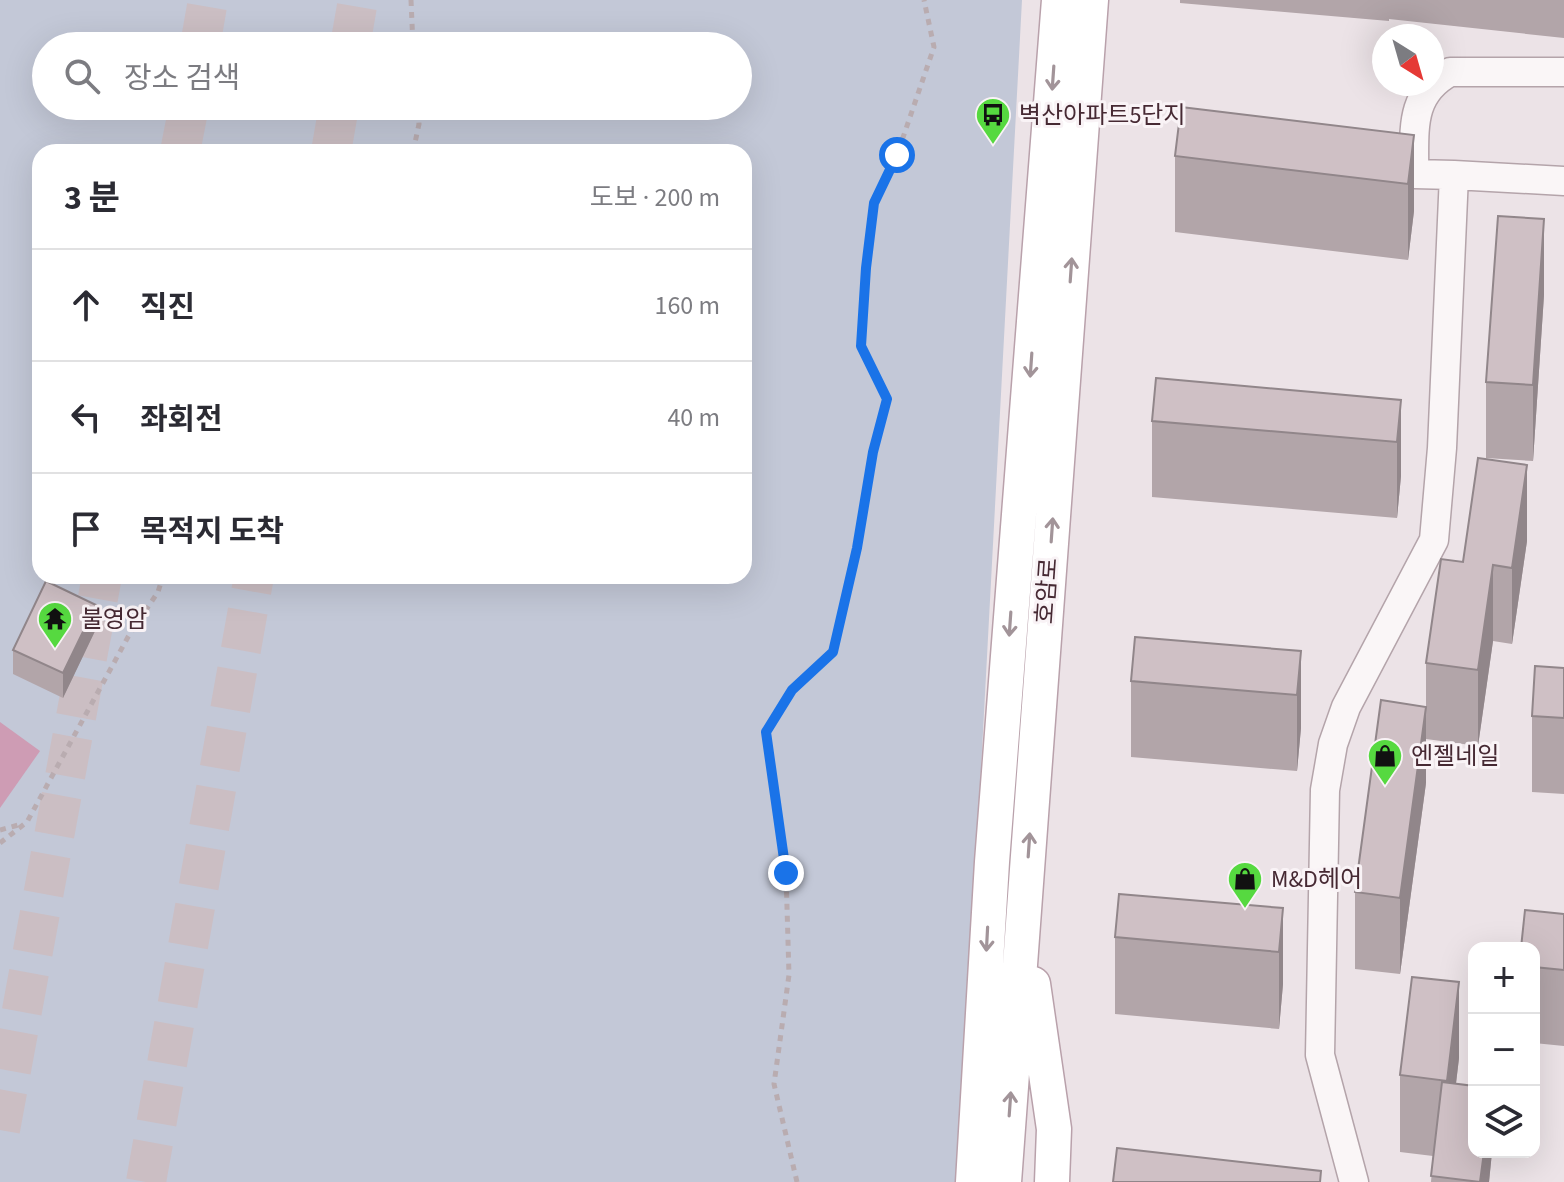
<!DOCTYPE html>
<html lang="ko">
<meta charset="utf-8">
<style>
body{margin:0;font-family:"Source Sans 3","Noto Sans KR",sans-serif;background:#f7f7f7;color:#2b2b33}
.controls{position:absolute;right:24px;bottom:24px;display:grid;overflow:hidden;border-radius:16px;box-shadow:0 8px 32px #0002}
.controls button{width:72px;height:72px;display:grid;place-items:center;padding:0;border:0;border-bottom:2px solid #e1e1e2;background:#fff;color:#2b2b33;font:40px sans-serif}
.compass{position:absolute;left:1372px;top:24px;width:72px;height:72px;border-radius:50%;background:#fff;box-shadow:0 8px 32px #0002;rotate:143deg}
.stop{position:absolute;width:24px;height:24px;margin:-18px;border:6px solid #1a73e8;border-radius:50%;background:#fff}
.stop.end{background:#1a73e8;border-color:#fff;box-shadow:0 2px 8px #0008}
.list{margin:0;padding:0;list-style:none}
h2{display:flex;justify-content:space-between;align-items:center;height:104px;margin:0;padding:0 32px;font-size:34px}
h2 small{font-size:26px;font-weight:400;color:#7c7c81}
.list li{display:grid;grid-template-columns:52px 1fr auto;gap:24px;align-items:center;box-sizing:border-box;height:112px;padding:0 32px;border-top:2px solid #e1e1e2}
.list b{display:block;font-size:30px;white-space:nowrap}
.list em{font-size:26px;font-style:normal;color:#7c7c81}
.icon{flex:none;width:44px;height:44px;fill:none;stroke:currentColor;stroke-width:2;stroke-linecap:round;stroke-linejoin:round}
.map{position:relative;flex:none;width:1564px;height:1182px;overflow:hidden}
.search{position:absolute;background:#fff;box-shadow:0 8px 32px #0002;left:32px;top:32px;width:720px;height:88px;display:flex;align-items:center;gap:20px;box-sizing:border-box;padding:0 28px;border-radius:44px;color:#7c7c81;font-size:30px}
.panel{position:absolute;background:#fff;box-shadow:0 8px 32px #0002;left:32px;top:144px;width:720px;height:440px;border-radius:24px}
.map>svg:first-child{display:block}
.green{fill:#c3c8d7;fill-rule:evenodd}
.water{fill:#ce9cb4}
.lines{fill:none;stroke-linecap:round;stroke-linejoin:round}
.highway-tunnel{stroke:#cbbec3;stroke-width:40;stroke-dasharray:40 20;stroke-linecap:butt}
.minor-casing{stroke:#b4a4aa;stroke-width:31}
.major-casing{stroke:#b9a1ab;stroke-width:37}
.path{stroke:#b9acb0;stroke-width:5;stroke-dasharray:6 6;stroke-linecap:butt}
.minor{stroke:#faf6f7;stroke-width:28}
.major{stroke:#fff;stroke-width:34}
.wall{fill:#b2a5a9}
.shaded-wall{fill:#91868a}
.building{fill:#cfc0c5;stroke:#91868a;stroke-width:2}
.oneway{stroke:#a29499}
.route{stroke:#1a73e8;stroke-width:10}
.labels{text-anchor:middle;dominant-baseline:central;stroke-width:6;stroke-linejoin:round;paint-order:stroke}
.poi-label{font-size:24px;fill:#462933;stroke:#f9f3f6;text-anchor:start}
.street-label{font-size:24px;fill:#462933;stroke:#f9f3f6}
</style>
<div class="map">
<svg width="1564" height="1182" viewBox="0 0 1564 1182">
<rect width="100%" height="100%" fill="#ece3e7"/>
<path class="green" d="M0 0H1022L959 1182H0ZM46 46H738V106H46ZM40 152H744V576H40Z"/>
<path class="water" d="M0 722 40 751 0 808Z"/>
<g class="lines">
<path class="highway-tunnel" d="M200 46 208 0
M350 46 358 0
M180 152 189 106
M331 152 339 106
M0 1130 102 576
M146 1182 254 576"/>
<defs>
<path id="minor" d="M1454 175 1414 174C1415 132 1408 95 1450 72H1564
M1354 1182 1320 1055 1325 790 1333 744 1346 707 1434 540 1442 448 1454 175 1564 181"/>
<path id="major" d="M1033 984 1054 1129 1052 1182
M973 1182 992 862 1059 0
M1004 1182 1091 0"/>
</defs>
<use href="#minor" class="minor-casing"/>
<use href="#major" class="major-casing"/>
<path class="path" d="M411 0 413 46
M413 152 419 124 418 106
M0 830 22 824
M0 843 27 822 128 637 158 592 163 576
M797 1182 774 1084 789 975 786 873 766 732 792 690 833 652 857 548 873 452 887 399 861 346 866 268 874 203 897 155 934 47 924 0"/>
<use href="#minor" class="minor"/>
<use href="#major" class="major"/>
</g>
<path class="wall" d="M1180 0H1564V38L1389 19V21L1180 3Z
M1414 135V211L1408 260 1175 232V156Z
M1544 295 1533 461 1486 458V382Z
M1401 400V476L1397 518 1152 497V421Z
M1527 541 1512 644 1493 641 1478 746 1426 739V663L1463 562Z
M96 629 63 698 13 674V650Z
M1301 651V728L1297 771 1131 757V681Z
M1564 668V794L1532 792V716Z
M1426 783 1400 974 1355 969V892Z
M1283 908V984L1279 1029 1115 1014V937Z
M1564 914V1046L1534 1043V948Z
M1459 1058 1456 1084 1492 1152 1489 1182H1431L1433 1156 1400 1152V1075Z"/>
<path class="shaded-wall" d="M1414 135V211L1408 260V184Z
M1544 219V295L1533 461V385Z
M1401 400V476L1397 518V442Z
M1527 465V541L1512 644V568Z
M1493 565V641L1478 746V670Z
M96 605V629L63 698V673Z
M1301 651V728L1297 771V695Z
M1426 707V783L1400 974V898Z
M1283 908V984L1279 1029V952Z
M1459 982V1058L1447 1157V1081Z
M1484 1152H1492L1489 1182H1480Z"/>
<path class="building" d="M1181 107 1414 135 1408 184 1175 156Z
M1498 216 1544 219 1533 385 1486 382Z
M1156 378 1401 400 1397 442 1152 421Z
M1478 458 1527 465 1512 568 1493 565 1478 670 1426 663 1441 559 1463 562Z
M46 581 96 605 63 673 13 650Z
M1135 637 1301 651 1297 695 1131 681Z
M1535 666 1564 668V718L1532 716Z
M1381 700 1426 707 1400 898 1355 892Z
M1119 894 1283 908 1279 952 1115 937Z
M1525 910 1564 914V970L1534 967V948H1521Z
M1412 977 1459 982 1447 1081 1400 1075Z
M1442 1082 1474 1086V1152H1484L1480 1182 1431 1176Z
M1117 1148 1321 1171 1320 1182H1113Z"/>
<defs><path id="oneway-shaft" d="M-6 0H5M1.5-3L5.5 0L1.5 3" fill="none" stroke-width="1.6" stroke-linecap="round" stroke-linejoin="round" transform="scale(2)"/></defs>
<g class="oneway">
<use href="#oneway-shaft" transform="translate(1053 78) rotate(94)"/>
<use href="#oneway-shaft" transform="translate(1071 270) rotate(-86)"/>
<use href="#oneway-shaft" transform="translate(1031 365) rotate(94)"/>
<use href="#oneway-shaft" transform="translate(1052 530) rotate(-86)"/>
<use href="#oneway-shaft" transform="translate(1010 624) rotate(94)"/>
<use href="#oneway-shaft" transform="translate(1029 845) rotate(-86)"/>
<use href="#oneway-shaft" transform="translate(987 939) rotate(93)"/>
<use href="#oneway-shaft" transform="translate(1010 1104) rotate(-86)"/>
</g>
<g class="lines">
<path class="route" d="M786 873 766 732 792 690 833 652 857 548 873 452 887 399 861 346 866 268 874 203 897 155"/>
</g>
<defs>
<symbol id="bus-pin" viewBox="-11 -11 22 30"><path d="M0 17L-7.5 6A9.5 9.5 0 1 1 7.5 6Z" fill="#56d940" stroke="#f9f3f6"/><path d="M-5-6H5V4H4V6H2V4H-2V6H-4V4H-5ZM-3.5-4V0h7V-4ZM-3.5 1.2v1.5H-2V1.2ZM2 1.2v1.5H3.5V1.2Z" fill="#111"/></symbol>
<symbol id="temple-pin" viewBox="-11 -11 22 30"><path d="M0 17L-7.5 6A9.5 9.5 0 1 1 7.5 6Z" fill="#56d940" stroke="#f9f3f6"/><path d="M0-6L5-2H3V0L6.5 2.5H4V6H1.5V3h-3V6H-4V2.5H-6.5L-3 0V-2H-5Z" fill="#111"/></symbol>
<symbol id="shop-pin" viewBox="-11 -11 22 30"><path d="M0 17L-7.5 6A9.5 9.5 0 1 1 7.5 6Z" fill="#56d940" stroke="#f9f3f6"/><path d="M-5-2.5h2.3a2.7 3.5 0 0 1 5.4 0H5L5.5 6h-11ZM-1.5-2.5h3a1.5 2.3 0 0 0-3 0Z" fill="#111"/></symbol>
</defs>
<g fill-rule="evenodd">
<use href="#bus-pin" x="973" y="95" width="40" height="54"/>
<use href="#temple-pin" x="35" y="599" width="40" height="54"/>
<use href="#shop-pin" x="1365" y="736" width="40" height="54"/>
<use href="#shop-pin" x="1225" y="859" width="40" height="54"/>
</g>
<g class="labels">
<g class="poi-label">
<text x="1019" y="115">벽산아파트5단지</text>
<text x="81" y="619">불영암</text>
<text x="1411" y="756">엔젤네일</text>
<text x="1271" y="879">M&amp;D헤어</text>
</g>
<g class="street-label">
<text transform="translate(1047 591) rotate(-86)">호암로</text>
</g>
</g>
</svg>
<div class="controls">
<button>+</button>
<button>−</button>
<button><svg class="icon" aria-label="layers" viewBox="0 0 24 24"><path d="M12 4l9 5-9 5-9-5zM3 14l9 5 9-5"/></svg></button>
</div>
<svg class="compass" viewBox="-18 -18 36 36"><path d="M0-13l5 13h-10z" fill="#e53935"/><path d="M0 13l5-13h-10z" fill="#7c7c81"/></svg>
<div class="stop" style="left:897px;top:155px"></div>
<div class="stop end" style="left:786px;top:873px"></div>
<div class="search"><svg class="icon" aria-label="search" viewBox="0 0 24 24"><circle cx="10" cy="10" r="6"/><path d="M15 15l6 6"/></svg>장소 검색</div>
<section class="panel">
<h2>3 분<small>도보 · 200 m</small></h2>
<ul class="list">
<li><svg class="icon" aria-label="ahead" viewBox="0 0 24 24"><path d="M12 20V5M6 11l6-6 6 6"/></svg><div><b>직진</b></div><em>160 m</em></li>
<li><svg class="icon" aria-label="left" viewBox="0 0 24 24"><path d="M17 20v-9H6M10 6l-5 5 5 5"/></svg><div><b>좌회전</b></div><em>40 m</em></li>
<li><svg class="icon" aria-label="arrive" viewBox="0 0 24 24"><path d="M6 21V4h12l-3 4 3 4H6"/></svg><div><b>목적지 도착</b></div></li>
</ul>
</section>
</div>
